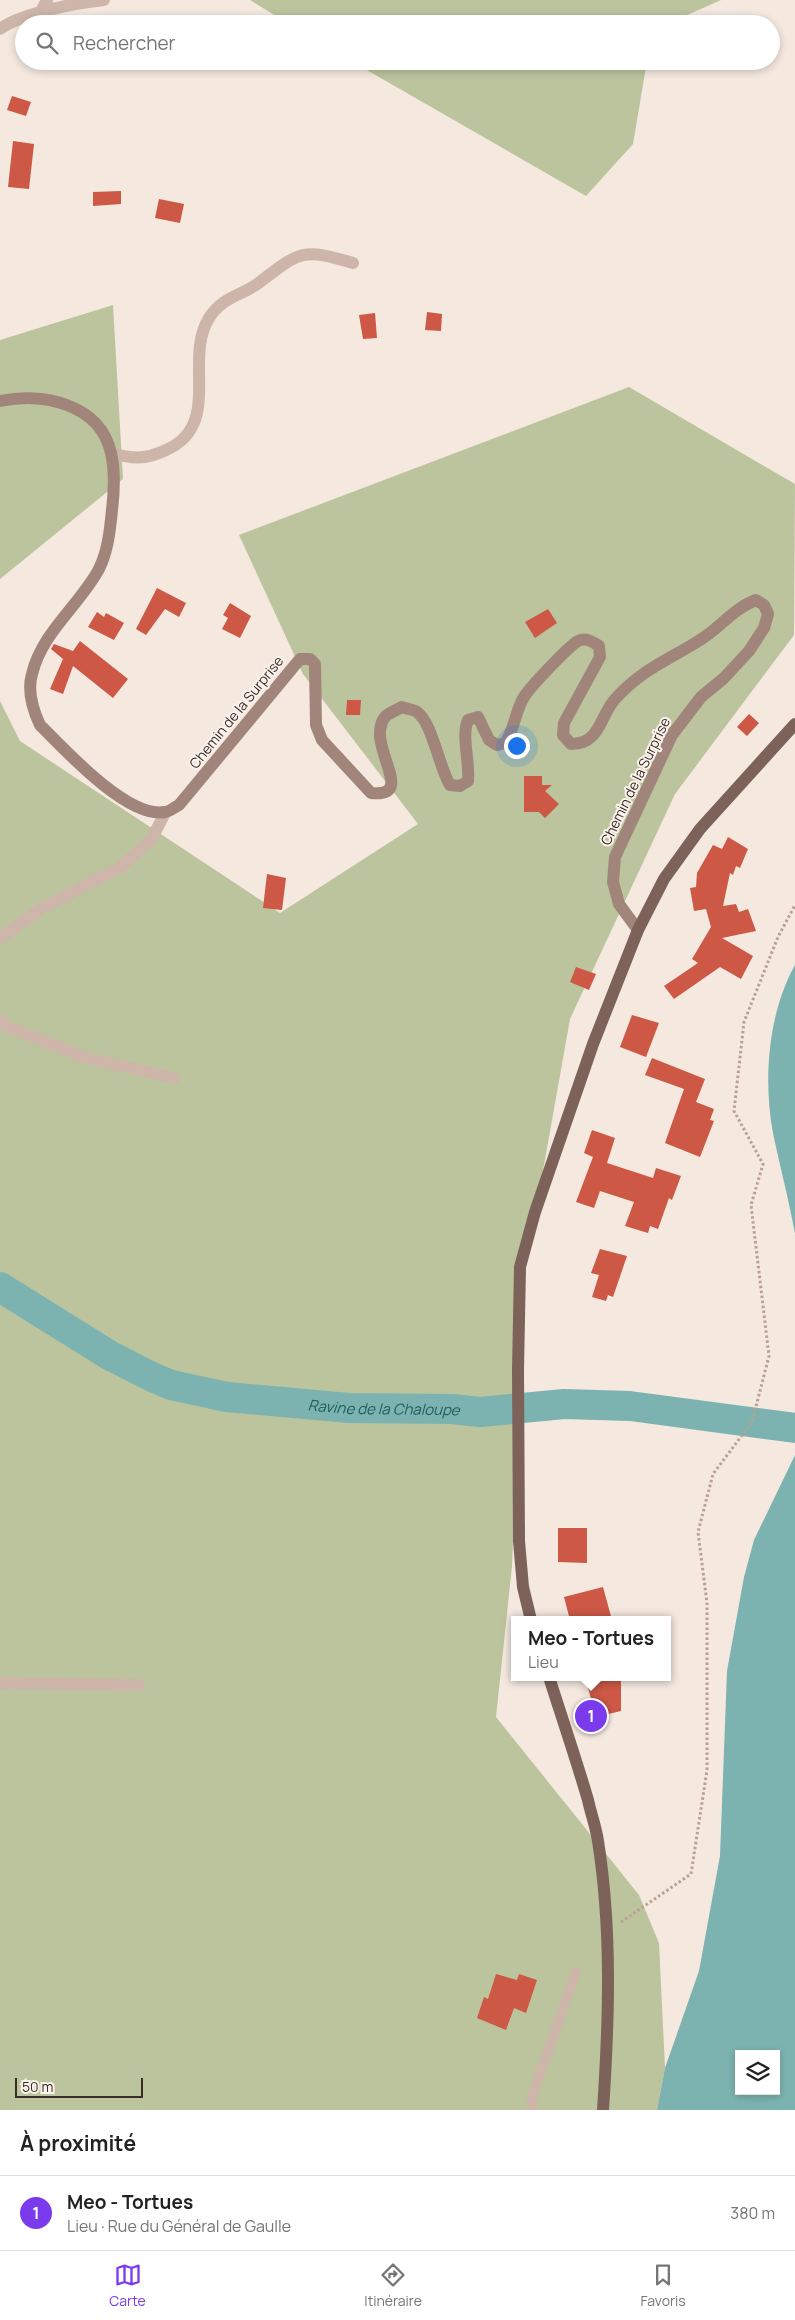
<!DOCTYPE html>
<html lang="fr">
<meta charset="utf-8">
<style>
body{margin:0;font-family:Manrope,sans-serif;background:#f6f6f6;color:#222}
.controls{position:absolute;right:15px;bottom:15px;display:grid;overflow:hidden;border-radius:0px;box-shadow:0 2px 8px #0003}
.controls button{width:45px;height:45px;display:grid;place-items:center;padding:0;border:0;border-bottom:1px solid #e0e0e0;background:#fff;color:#222;font:25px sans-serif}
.scale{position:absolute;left:15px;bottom:12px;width:128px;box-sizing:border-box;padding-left:5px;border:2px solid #3a2d29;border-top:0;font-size:14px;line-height:18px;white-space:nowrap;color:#3a2d29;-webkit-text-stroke:4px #fbf2ec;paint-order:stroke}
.you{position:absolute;left:516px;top:745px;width:18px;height:18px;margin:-12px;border:4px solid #fff;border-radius:50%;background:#1a73e8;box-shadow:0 0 0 8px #1a73e833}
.badge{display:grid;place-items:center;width:32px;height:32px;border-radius:50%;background:#7c3aed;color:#fff;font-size:16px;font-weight:700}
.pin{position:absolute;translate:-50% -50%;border:2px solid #fff;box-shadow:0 1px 5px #0006}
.popup{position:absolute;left:511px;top:1616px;width:160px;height:65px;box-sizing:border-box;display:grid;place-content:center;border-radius:0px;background:#fff;filter:drop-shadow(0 1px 4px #0005);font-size:16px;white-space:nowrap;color:#767676}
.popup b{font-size:19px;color:#222}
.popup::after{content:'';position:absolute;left:50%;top:100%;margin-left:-10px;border:10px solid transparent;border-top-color:#fff}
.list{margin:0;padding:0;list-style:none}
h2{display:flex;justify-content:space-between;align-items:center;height:65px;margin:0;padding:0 20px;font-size:21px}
h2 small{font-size:16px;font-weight:400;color:#767676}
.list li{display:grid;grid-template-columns:32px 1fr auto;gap:15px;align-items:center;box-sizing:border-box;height:75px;padding:0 20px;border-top:1px solid #e0e0e0}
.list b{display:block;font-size:19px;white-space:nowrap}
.list p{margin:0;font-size:16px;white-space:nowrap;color:#767676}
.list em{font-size:16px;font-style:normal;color:#767676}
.icon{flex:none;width:28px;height:28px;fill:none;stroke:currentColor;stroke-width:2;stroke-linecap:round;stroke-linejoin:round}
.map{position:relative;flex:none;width:795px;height:2110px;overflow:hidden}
.search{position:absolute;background:#fff;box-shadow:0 2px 8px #0003;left:15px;right:15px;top:15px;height:55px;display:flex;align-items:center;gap:12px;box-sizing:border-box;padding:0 18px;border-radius:28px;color:#767676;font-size:19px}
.sheet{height:140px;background:#fff}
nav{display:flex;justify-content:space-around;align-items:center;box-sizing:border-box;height:70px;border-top:1px solid #e0e0e0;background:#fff;font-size:14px;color:#767676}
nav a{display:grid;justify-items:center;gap:2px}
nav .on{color:#7c3aed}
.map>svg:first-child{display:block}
.green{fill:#bbc49d}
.water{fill:#7cb3b0;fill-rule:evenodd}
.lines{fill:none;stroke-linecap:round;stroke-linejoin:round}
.river{stroke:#7cb3b0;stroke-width:30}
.building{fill:#cc5845}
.path{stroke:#b9a093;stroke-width:3;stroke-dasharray:2.5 2.5;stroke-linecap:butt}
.lane{stroke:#cdb6a9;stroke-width:10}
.street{stroke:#cdb6a9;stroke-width:12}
.secondary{stroke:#a1857a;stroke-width:12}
.primary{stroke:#7d625a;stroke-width:12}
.labels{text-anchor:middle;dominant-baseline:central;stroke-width:4;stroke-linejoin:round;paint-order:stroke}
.street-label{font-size:14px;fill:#3a2d29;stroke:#fbf2ec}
.water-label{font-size:15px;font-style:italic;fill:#1c5e5c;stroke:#fbf2ec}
</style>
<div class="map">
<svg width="795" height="2110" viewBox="0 0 795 2110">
<rect width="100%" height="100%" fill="#f4e8df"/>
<path class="green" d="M250 0H721L667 24H289Z
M351 61H647L633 144 586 196Z
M113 305 123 479 0 579V340Z
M629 387 795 484 794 635 675 794 570 1019 525 1272 512 1566 496 1717 639 1895 659 1943 665 2068 657 2110H0V701L20 741 280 913 418 824 303 674 239 535Z"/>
<path class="water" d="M795 965V1234C789 1200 780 1167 773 1133 763 1080 768 1013 795 965Z
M795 1455V2110H657L665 2068 699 1971 720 1856 727 1671 744 1577 754 1540ZM739 2054H776V2091H739Z"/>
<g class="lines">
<path class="river" id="s1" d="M0 1287 109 1355 150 1376 171 1385 227 1397 349 1408 452 1409 480 1412 564 1404 630 1406 795 1428"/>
</g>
<path class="building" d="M12 96 31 102 26 116 7 110Z
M13 141 34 144 29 189 8 187Z
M121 191V204L93 206V192Z
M159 199 184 204 180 223 155 218Z
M427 312 442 314 441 331 425 330Z
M375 313 377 338 363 339 359 315Z
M157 588 186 603 179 617 165 609 146 635 136 629Z
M230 603 251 616 240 638 222 629 228 618 223 615Z
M548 609 557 623 535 638 525 622Z
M97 612 104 617 106 613 124 623 114 640 88 627Z
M80 641 128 679 113 698 73 666 63 694 50 689 63 659 51 649 54 644 73 651Z
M347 700H361L360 715H346Z
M749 714 759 723 747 736 737 727Z
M524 776H542V785H552L545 791 559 804 545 818 539 812H524Z
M728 837 748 849 740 868 736 866 733 875 730 873 723 906 736 904 739 912 748 909 756 931 722 938 753 956 741 979 720 967 674 999 664 986 698 963 692 959 711 927 706 909 694 911 690 888 696 887 697 873 713 845 722 849Z
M267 874 286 878 282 910 263 908Z
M576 967 596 974 589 990 570 982Z
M632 1015 659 1023 646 1057 620 1047Z
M652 1058 705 1079 696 1102 714 1109 710 1120 714 1121 700 1157 665 1143 684 1089 645 1075Z
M592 1130 615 1138 607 1163 653 1178 656 1168 681 1176 672 1200 669 1198 658 1229 650 1226 648 1233 625 1226 634 1202 600 1191 594 1208 576 1202 593 1157 584 1153Z
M600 1249 627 1256 613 1297 608 1295 606 1301 592 1297 599 1275 591 1273Z
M558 1528H587V1563L558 1562Z
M603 1587 612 1620H570L564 1597Z
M585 1677H621V1711L596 1717Z
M496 1974 517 1980 519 1974 537 1980 526 2013 514 2008 506 2030 477 2018 484 1997 488 1999Z"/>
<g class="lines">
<path class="path" d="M621 1922 691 1874 707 1770V1603L698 1532 713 1474 752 1422 769 1356 751 1205 763 1164 734 1111 744 1022 778 937 795 905"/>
<path class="lane" d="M532 2110V2096L576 1972"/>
<path class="street" d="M40 13 47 0
M0 29C22 13 76 3 104 0
M111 453C133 459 145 460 166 450 223 425 183 360 209 318 223 296 242 296 260 282 300 251 303 248 353 263
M0 938 42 908 119 868 151 840 165 813
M0 1020 6 1026 86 1058 174 1078
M0 1683 139 1685"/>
<path class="secondary" d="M0 401C43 392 100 404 111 453 115 470 114 493 112 510 110 530 108 551 99 569 79 606 42 632 32 674 27 691 33 710 40 725 65 750 128 819 165 812 169 812 175 807 179 805L300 659H310L315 664 316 725 322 740 371 793C419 798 364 744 385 717 388 713 397 710 402 707 406 709 413 709 417 712 432 722 439 767 450 785L460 786 468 781C470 763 461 735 468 720L478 717 489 740 497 745 505 743C515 729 515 711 524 697 530 687 569 646 578 641 586 637 593 642 599 646L600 657 564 723 563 735 571 744C601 744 599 716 616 698 644 668 667 661 700 640 720 628 734 608 756 600L764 605 768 614 764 628 749 651 724 678 701 697 672 735 615 857 613 882 619 904 638 930"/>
<path class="primary" d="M531 1620 523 1587 519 1541 518 1370 520 1267 535 1212 593 1044 638 930 664 879 700 829 795 724
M549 1677C562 1718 576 1759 588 1800 591 1814 596 1827 598 1841 612 1930 609 2020 603 2110"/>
</g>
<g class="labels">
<g class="street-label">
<text transform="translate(236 712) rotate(-51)">Chemin de la Surprise</text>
<text transform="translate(635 781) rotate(-64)">Chemin de la Surprise</text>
</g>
<g class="water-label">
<text stroke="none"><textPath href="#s1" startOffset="412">Ravine de la Chaloupe</textPath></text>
</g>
</g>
</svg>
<div class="controls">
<button><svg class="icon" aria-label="layers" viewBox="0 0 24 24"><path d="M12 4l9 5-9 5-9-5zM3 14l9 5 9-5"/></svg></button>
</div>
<div class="scale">50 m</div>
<div class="you"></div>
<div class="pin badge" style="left:591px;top:1716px">1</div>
<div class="popup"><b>Meo - Tortues</b>Lieu</div>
<div class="search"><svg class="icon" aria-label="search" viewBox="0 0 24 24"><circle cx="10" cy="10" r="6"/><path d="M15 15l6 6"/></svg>Rechercher</div>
</div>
<section class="sheet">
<h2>À proximité<small></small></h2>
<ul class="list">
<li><span class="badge">1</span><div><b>Meo - Tortues</b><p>Lieu · Rue du Général de Gaulle</p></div><em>380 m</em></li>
</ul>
</section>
<nav>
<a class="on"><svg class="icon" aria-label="map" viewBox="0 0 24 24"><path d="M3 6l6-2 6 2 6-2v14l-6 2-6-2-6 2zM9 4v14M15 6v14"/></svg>Carte</a>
<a><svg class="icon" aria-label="directions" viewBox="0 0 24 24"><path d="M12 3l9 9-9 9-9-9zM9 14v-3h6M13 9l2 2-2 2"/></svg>Itinéraire</a>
<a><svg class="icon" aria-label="saved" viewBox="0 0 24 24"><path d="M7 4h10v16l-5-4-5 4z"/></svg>Favoris</a>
</nav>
